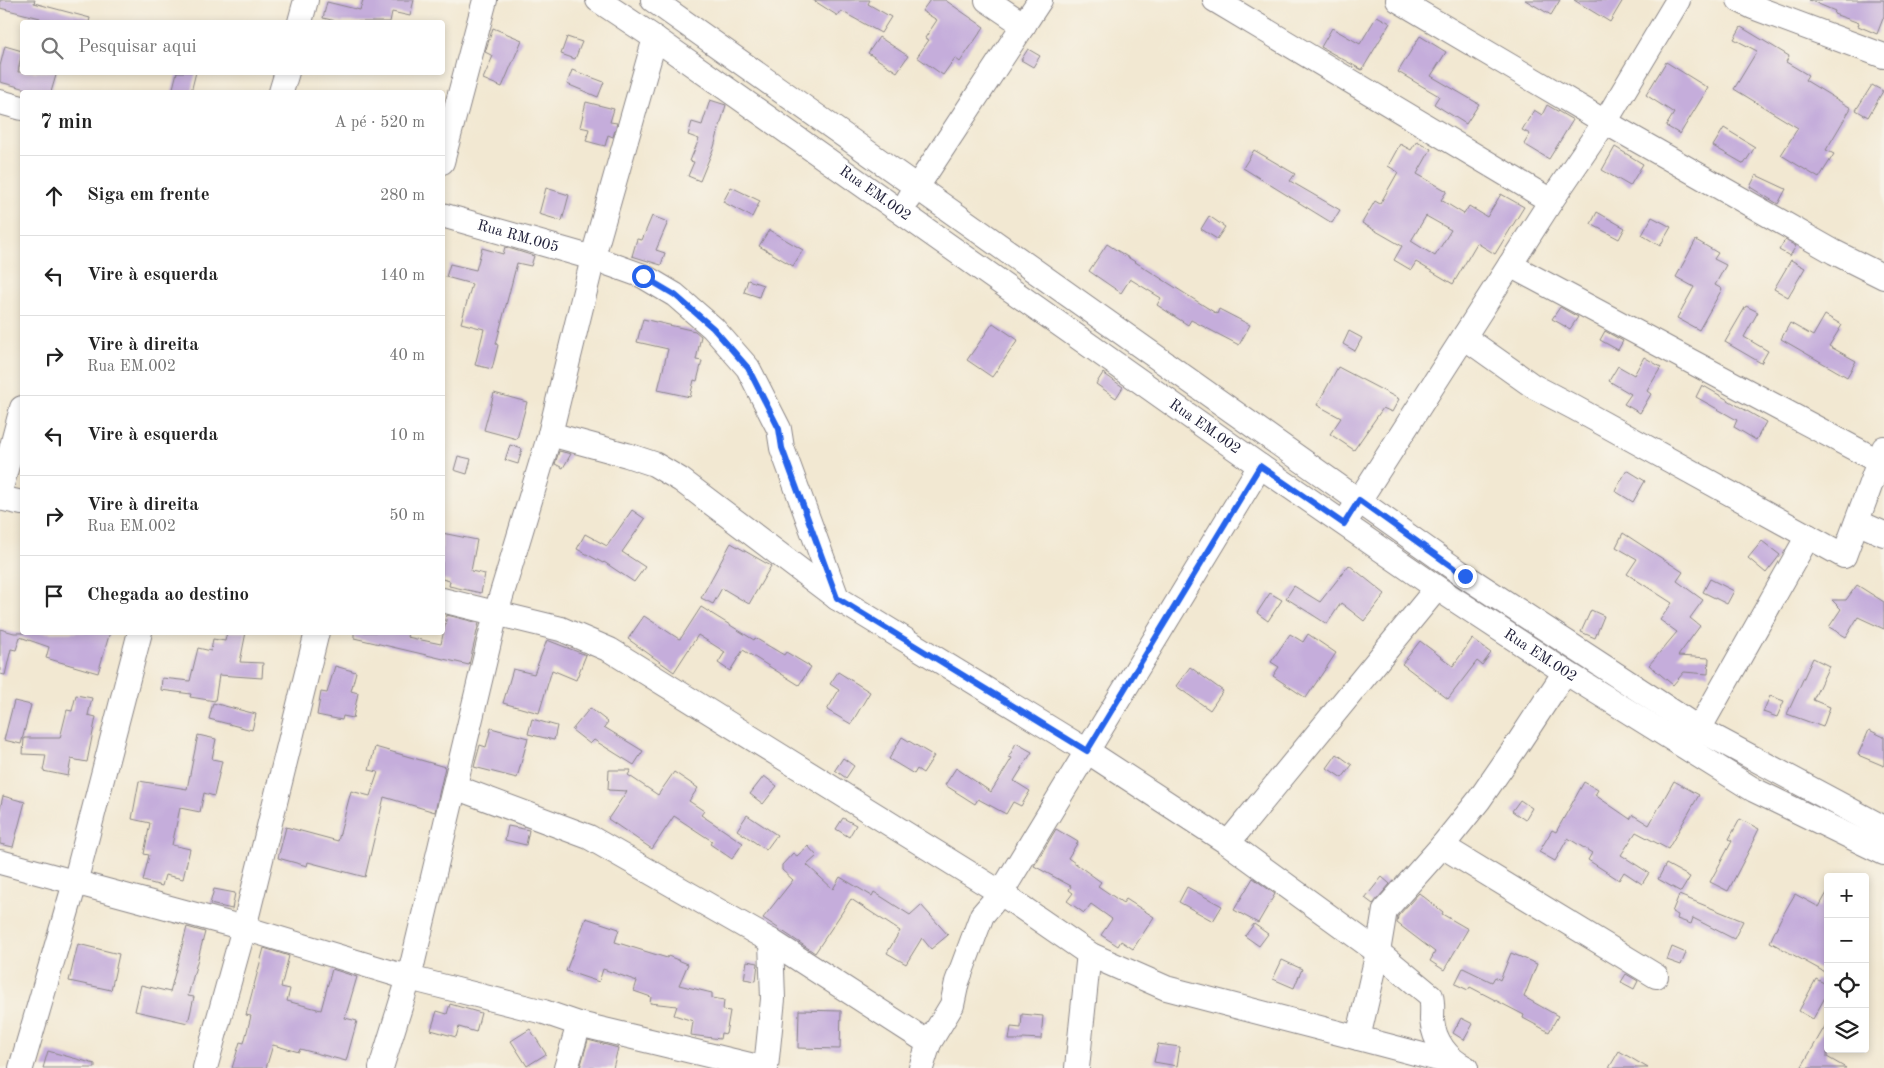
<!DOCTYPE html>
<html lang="pt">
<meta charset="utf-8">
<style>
body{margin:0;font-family:"Old Standard TT",serif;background:#f2f2f2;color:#222}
.controls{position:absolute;right:15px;bottom:15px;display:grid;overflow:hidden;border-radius:5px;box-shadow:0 2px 8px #0003}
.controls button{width:45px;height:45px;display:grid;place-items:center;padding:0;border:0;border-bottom:1px solid #e0e0e0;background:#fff;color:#222;font:25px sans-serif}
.stop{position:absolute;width:15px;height:15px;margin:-11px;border:4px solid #2563eb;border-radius:50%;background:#fff}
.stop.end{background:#2563eb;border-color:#fff;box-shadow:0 1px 5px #0008}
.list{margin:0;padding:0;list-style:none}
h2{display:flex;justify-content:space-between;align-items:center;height:65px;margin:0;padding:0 20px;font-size:21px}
h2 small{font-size:16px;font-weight:400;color:#767676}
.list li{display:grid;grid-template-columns:32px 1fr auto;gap:15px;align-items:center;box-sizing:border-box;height:80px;padding:0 20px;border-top:1px solid #e0e0e0}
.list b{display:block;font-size:19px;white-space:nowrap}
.list p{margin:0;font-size:16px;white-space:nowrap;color:#767676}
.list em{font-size:16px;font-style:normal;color:#767676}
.icon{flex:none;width:28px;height:28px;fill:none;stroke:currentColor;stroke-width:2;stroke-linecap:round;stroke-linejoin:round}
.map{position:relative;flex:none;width:1884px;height:1068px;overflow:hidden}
.search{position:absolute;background:#fff;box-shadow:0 2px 8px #0003;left:20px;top:20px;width:425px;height:55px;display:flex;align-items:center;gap:12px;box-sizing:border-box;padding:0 18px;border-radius:5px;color:#767676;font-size:19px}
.panel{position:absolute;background:#fff;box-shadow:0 2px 8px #0003;left:20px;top:90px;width:425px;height:545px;border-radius:5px}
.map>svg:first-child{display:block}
.building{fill:#c5addb;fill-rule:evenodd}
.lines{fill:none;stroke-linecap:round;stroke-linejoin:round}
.minor-casing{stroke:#8a8586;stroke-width:26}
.minor{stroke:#fff;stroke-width:24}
.route{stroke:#2563eb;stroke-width:6}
.labels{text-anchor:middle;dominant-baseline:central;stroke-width:4;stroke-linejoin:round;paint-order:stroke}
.street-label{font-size:15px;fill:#22223b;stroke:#f7f3e8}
</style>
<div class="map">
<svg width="1884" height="1068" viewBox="0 0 1884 1068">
<rect width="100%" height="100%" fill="#f7f3e8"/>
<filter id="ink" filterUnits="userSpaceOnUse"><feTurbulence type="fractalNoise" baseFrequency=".02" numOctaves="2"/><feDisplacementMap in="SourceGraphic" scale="10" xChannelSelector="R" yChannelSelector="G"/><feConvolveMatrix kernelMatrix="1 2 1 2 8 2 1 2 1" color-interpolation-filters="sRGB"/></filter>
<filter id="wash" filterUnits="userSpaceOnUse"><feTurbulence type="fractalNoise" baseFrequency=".0096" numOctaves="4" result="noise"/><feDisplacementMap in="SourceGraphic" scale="20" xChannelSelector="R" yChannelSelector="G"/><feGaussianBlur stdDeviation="1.12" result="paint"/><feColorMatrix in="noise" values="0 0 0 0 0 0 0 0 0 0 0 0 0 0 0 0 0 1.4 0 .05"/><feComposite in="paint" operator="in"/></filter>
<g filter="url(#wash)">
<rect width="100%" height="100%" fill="#f2e8d2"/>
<g id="blocks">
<path class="building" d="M0 0H35L34 3 90 18 89 22H38L40 18 0 8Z
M363 0H414L410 16 392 12 390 22H340L323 18 327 2 360 10Z
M813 0H870L868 4 891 17 881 33 841 11 838 16Z
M930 0H945L984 27 960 62 955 58 943 75 917 57 929 40 925 38 937 20 922 11Z
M1525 0H1560L1551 15Z
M1574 0H1623L1610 22Z
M1809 0H1884V16L1877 34 1858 26 1859 23 1834 14 1835 11Z
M1377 16 1390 23 1362 70 1321 47 1332 28 1360 44Z
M1741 27 1789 56 1786 62 1808 75 1805 80 1851 108 1826 150 1834 154 1819 178 1781 155 1798 128 1734 89 1757 51 1734 39Z
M493 28 522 40 502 87 483 79 493 56 485 52Z
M1420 36 1446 52 1431 76 1479 104 1466 124 1434 104 1439 96 1398 72Z
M567 37 582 42 575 59 561 54Z
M879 37 908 56 897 72 868 53Z
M5 46 22 51 18 72H57L51 92H38L0 82V66Z
M1028 49 1040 56 1033 67 1021 60Z
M1666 62 1708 88 1680 134 1666 126 1674 113 1646 95Z
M572 70 604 82 598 97 567 84Z
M177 72H196L191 92H172Z
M1872 85 1883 91 1868 117 1856 110Z
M710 100 726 105 714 147 700 181 688 176 694 162 690 161 699 139 688 135 692 122 702 125Z
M586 102 614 109 610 122 617 123 613 137 608 135 605 146 586 141 589 129 580 127Z
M1547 105 1573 120 1549 159 1524 144 1530 134 1522 130 1534 110 1542 115Z
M1724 128 1755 147 1744 164 1713 146Z
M1417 141 1431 149 1417 174 1447 191 1441 200 1464 214 1469 206 1487 217 1501 194 1524 207 1495 254 1477 243 1453 284 1416 262 1411 270 1394 260 1402 246 1362 223 1375 201 1380 204 1398 172 1388 166 1400 144 1411 150ZM1426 216 1451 230 1435 256 1411 241Z
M1615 147 1643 164 1630 186 1602 170Z
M1254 150 1295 174 1290 181 1340 210 1332 223 1243 168Z
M1756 175 1786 189 1778 204 1750 187Z
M731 187 760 201 752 217 723 202Z
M546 188 569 195 562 221 539 214Z
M1597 212 1625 228 1619 239 1591 224Z
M652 216 668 222 656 250 665 253 661 265 632 256 637 239 642 240Z
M1209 216 1225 227 1217 239 1201 229Z
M1652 217 1671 227 1660 246 1642 235Z
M769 230 803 250 793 266 759 246Z
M1696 240 1718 253 1714 259 1726 265 1715 285 1722 289 1699 330 1677 318 1694 287 1676 277Z
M1785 240 1796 246 1790 256 1779 250Z
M1107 244 1217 314 1219 309 1250 325 1239 345 1191 320 1188 325 1157 305 1161 298 1130 279 1121 293 1089 271Z
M505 247 534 256 531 266 517 263 496 344 498 345 492 369 475 365 484 329 461 323 472 284 446 277 450 264 476 270 482 248 503 254Z
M1791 260 1805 268 1788 297 1774 289Z
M748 280 763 285 759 297 744 292Z
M1746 306 1758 312 1744 337 1768 351 1761 363 1725 342Z
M1560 307 1578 317 1570 329 1552 319Z
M1825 315 1842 325 1829 346 1856 361 1847 377 1781 339 1790 323 1813 336Z
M643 319 695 331 701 336 696 360 702 361 697 381 694 380 690 397 658 390 668 349 637 342Z
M993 323 1018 340 992 377 967 360Z
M1349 331 1362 338 1355 351 1343 344Z
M1605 331 1623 341 1618 350 1600 340Z
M1644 357 1661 367 1647 391 1651 394 1640 413 1624 404 1631 394 1609 381 1618 366 1634 375Z
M1338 367 1399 399 1392 412 1383 408 1354 450 1330 434 1341 418 1317 405Z
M1103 373 1123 387 1116 398 1096 384Z
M1702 385 1766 422 1756 440 1734 427 1737 420 1696 397Z
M494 393 527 402 517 439 484 430Z
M510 445 522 449 518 464 505 460Z
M559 451 571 454 563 468 555 464Z
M458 456 471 459 467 474 454 470Z
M1627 470 1645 481 1633 502 1615 491Z
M632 510 645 519 622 552 645 567 634 582 604 562 603 563 577 549 585 534 607 546Z
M442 533 477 540 471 571 485 574 481 593 449 586 450 581 442 579Z
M1623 533 1683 572 1677 581 1703 600 1690 618 1700 626 1678 656 1709 658 1708 674 1684 672 1673 685 1649 665 1677 632 1660 620 1672 603 1627 574 1637 559 1616 547Z
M1762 541 1780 555 1766 573 1748 558Z
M731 543 771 566 749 604 722 588 713 604 701 598Z
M1349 565 1385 594 1364 621 1341 603 1327 624 1286 598 1294 586 1320 602Z
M1710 579 1734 591 1727 604 1703 592Z
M1857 585 1884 602V629L1858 617 1846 637 1829 627 1841 609 1832 600H1846Z
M1270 593 1282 600 1268 621 1257 613Z
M701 607 754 640 755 638 784 655 786 652 811 667 799 685 743 650 730 671 718 663 725 652 698 635 674 672 628 639 644 616 679 639 681 638Z
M1591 610 1604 616 1595 638 1581 632Z
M447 615 479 623 469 665 354 638V632H408L407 637 441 644Z
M0 629 14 633 110 632 98 673 46 658 49 647 20 637 16 650 11 649 5 675 0 674Z
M227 632H246L240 662 263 663 262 678 219 675 215 701 190 697 191 694 161 690 162 678 190 681 198 648 211 651 213 639 225 641Z
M1290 634 1303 642 1308 634 1336 653 1306 698 1273 676 1279 667 1271 662Z
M1472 639 1491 653 1482 665 1477 661 1448 699 1402 664 1420 641 1453 666Z
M547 640 586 655 576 680 552 670 539 713 503 703 513 669 534 674Z
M1813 658 1829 666 1813 700 1830 707 1823 727 1787 714Z
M335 666 356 672 351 691 358 693 353 718 343 716 342 720 317 715 321 692 327 693Z
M1190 667 1223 691 1210 710 1176 686Z
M838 672 870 692 851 724 827 710 839 690 830 684Z
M76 695 92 698 88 715 96 717 87 762 71 759 68 776 43 771 46 755 23 754 24 738H60L67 710 72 711Z
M1770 696 1784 701 1777 717 1763 712Z
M14 701 31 705 21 744 4 740Z
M213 703 256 714 252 730 209 719Z
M590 708 608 722 604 727 643 751 634 765 594 740 590 744 572 730Z
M532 719 557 726 554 740 528 734Z
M491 728 528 738 517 778 474 767 480 745 486 747Z
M1869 730 1884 737V766L1858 755Z
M198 735 216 739 212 759 222 761 214 796 204 793 200 812 180 808 172 845 190 849 183 879 165 875 162 886 143 881 149 855 144 854 150 823 132 819 139 781 187 789Z
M902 737 934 756 923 773 917 769 914 774 889 759Z
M1016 743 1032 752 1014 781 1030 791 1021 806 1013 802 1006 814 978 799 975 804 945 785 956 768 991 792 1012 758 1009 757Z
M375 747 445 767 435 812 384 797 365 877 308 862 307 866 278 858 286 827 338 841 351 791 370 796 378 772 369 770Z
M1337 754 1352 765 1342 778 1327 768Z
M843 758 854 766 846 778 835 770Z
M609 770H631L628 775 658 795 674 772 698 788 689 801 704 811 701 815 743 843 732 859 710 844 712 841 674 816 652 849 608 819 627 791 608 790Z
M764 776 777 786 763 804 750 794Z
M1674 781 1699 795 1668 849 1636 832 1621 855 1649 873 1642 884 1624 872 1619 880 1588 860 1592 853 1568 838 1555 861 1539 852 1552 830 1556 832 1584 782 1598 790 1595 795 1630 819 1633 815 1649 825Z
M3 796 25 802 13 847 0 844V809Z
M1520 800 1532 808 1525 820 1512 811Z
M747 815 777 835 766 850 737 830Z
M843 818 856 825 849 837 836 829Z
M1740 819 1759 829 1754 839H1755L1728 891 1710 882 1732 841 1729 839Z
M508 826 529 830 526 845 505 840Z
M1056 829 1078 842 1068 858 1101 882 1098 886 1123 903 1126 899 1154 917 1133 949 1121 941 1118 946 1101 935 1112 919 1091 904 1084 913 1067 901 1073 893 1069 890 1071 886 1034 866Z
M808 846 817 856 807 865 833 889 840 877 872 896 874 892 910 915 921 905 948 935 931 949 922 938 906 964 887 953 900 931 851 899 815 953 763 918 793 880 782 870V865L793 853 797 856Z
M1666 864 1690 877 1681 892 1658 879Z
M1382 877 1390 884 1373 904 1365 898Z
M1253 878 1275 894 1258 923 1234 910Z
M1187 887 1222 906 1213 921 1179 902Z
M214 889 235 893 232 909 210 904Z
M1828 891V974L1770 942 1780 920 1795 894 1819 907Z
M1419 893 1443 912 1442 914 1468 929 1444 970 1430 961 1435 952 1397 923 1398 916Z
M1679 895 1743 921 1734 939 1693 918 1691 924 1677 919 1678 915 1672 912Z
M586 918 619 929 615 942 667 958 668 956 688 964 679 985 712 993V998L724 1000 723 1010 730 1011 726 1034 721 1033 720 1039 691 1035 693 1021 674 1015 677 1006 650 1003 651 997 634 991 637 981 603 969 599 982 566 971Z
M1254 924 1268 934 1259 946 1245 936Z
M187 927 205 932 188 996 194 997 188 1023 135 1011 141 985 170 992Z
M78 944 119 954 111 990 69 981Z
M1672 947 1686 953 1681 965 1667 960Z
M264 948 289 956 281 987 290 989 287 1001 321 1010 332 969 357 977 345 1018 357 1021 346 1061 300 1049 299 1052 273 1045 266 1068H232L240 1042 244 1043 251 1016 246 1015Z
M1511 953 1537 964 1524 997 1558 1016 1549 1032 1523 1018 1524 1015 1470 987 1468 990 1455 984 1463 968 1492 982 1495 977 1500 980Z
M1282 960 1302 969 1294 988 1273 979Z
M747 961 758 963 756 981 744 979Z
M1626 974 1638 981 1634 989 1621 982Z
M1816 979 1828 985V992L1813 1019 1799 1011Z
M450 1004 481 1013 476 1032 459 1027 456 1037 431 1030 437 1011 447 1014Z
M799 1010 841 1011 840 1049 798 1048Z
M1022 1014 1043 1016 1041 1039 1023 1038V1040H1009L1011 1027 1021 1028Z
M1461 1018 1473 1024 1464 1040 1453 1033Z
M1828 1021 1827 1057 1846 1068H1801Z
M530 1029 546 1054 527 1066 511 1041Z
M588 1040 618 1048 613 1068H580Z
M1158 1044 1180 1047 1177 1066 1154 1062Z
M48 1051 95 1064V1068H43Z
M1619 1051 1648 1068H1609Z"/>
</g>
</g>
<g filter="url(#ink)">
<use href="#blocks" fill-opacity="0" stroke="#8a8586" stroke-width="1"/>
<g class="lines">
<defs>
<g id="minor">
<path id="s1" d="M598 0 655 38 1260 466 1437 588 1565 672 1754 790 1884 853"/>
<path d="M653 0 1465 576 1699 729 1884 828"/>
<path d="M987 0 1024 25"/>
<path d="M1215 0 1551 201"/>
<path d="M1398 0 1605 122 1834 252 1884 277"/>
<path d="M1739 0 1753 7 1884 56"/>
<path d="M300 22 306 0"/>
<path d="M281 92 287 72"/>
<path d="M0 102 22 108"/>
<path d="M442 162 485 0"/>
<path d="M909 199 1040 0"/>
<path id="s2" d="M442 215 593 258 643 276 675 295 713 328 748 368 779 429 782 448 837 598"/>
<path d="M1510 265 1878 461"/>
<path d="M1464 337 1533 386 1575 408 1844 556 1884 448"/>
<path d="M550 434 627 455 654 464 681 480 837 598 1087 751 1228 843 1378 952 1431 996C1433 1004 1432 1012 1432 1020 1434 1041 1447 1059 1466 1068"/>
<path d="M0 492 22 408"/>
<path d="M0 498 22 503"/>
<path d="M1351 513 1551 201 1605 122 1678 0"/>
<path d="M1857 522 1884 534"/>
<path d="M442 600 561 629 610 650 1001 893 1091 955 1166 988 1358 1038"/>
<path d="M1699 729 1808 536"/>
<path d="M455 787 589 837 771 941 929 1043"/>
<path d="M1228 843 1437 588"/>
<path d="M1442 846 1656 976"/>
<path d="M0 862 244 928 409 978 544 1012 579 1024 762 1068"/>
<path d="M1457 1064 1358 1038 1378 952 1385 910 1442 846 1479 800 1515 748 1565 672"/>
<path d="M21 1068 75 883 140 632"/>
<path d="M205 1068 244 928 317 632"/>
<path d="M381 1068 409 978 496 613 550 434 596 246 655 38"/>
<path d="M566 1068 579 1024"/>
<path d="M766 1068 773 999 771 941"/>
<path d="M921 1068 929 1043 952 1005 957 982 982 915 1001 893 1260 466"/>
<path d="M1077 1068 1088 962 1091 955"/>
</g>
</defs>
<use href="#minor" class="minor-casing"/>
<use href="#minor" class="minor"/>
</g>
</g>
<g class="lines" filter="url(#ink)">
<path class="route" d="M643 276 675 295 713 328 748 368 779 429 782 448 837 598 1087 751 1260 466 1344 524 1359 500 1465 576"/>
</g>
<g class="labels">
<g class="street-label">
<text stroke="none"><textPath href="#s1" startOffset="338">Rua EM.002</textPath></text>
<text stroke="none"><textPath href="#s2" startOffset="79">Rua RM.005</textPath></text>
<text stroke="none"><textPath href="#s1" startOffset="742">Rua EM.002</textPath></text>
<text stroke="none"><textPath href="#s1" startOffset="1148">Rua EM.002</textPath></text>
</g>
</g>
</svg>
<div class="controls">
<button>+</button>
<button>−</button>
<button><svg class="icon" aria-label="locate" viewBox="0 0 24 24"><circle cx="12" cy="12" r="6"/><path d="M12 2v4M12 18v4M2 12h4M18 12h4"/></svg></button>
<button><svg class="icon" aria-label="layers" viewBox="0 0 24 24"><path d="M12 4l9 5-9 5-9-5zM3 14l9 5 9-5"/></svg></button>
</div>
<div class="stop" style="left:643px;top:276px"></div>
<div class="stop end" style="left:1465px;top:576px"></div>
<div class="search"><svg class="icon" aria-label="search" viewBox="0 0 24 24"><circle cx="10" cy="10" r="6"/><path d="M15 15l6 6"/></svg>Pesquisar aqui</div>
<section class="panel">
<h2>7 min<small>A pé · 520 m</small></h2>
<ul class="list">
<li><svg class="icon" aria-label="ahead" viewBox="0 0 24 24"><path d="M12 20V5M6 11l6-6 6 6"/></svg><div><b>Siga em frente</b></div><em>280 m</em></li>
<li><svg class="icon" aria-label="left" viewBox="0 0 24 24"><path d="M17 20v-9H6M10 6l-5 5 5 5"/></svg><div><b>Vire à esquerda</b></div><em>140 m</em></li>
<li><svg class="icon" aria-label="right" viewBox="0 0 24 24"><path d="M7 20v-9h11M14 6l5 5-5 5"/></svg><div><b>Vire à direita</b><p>Rua EM.002</p></div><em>40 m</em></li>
<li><svg class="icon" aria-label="left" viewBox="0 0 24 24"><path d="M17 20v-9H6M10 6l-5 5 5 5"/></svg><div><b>Vire à esquerda</b></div><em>10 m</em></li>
<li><svg class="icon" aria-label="right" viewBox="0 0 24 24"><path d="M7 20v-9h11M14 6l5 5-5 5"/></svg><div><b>Vire à direita</b><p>Rua EM.002</p></div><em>50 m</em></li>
<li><svg class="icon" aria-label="arrive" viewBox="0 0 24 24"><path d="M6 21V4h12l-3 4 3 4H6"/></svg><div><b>Chegada ao destino</b></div></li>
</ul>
</section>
</div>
